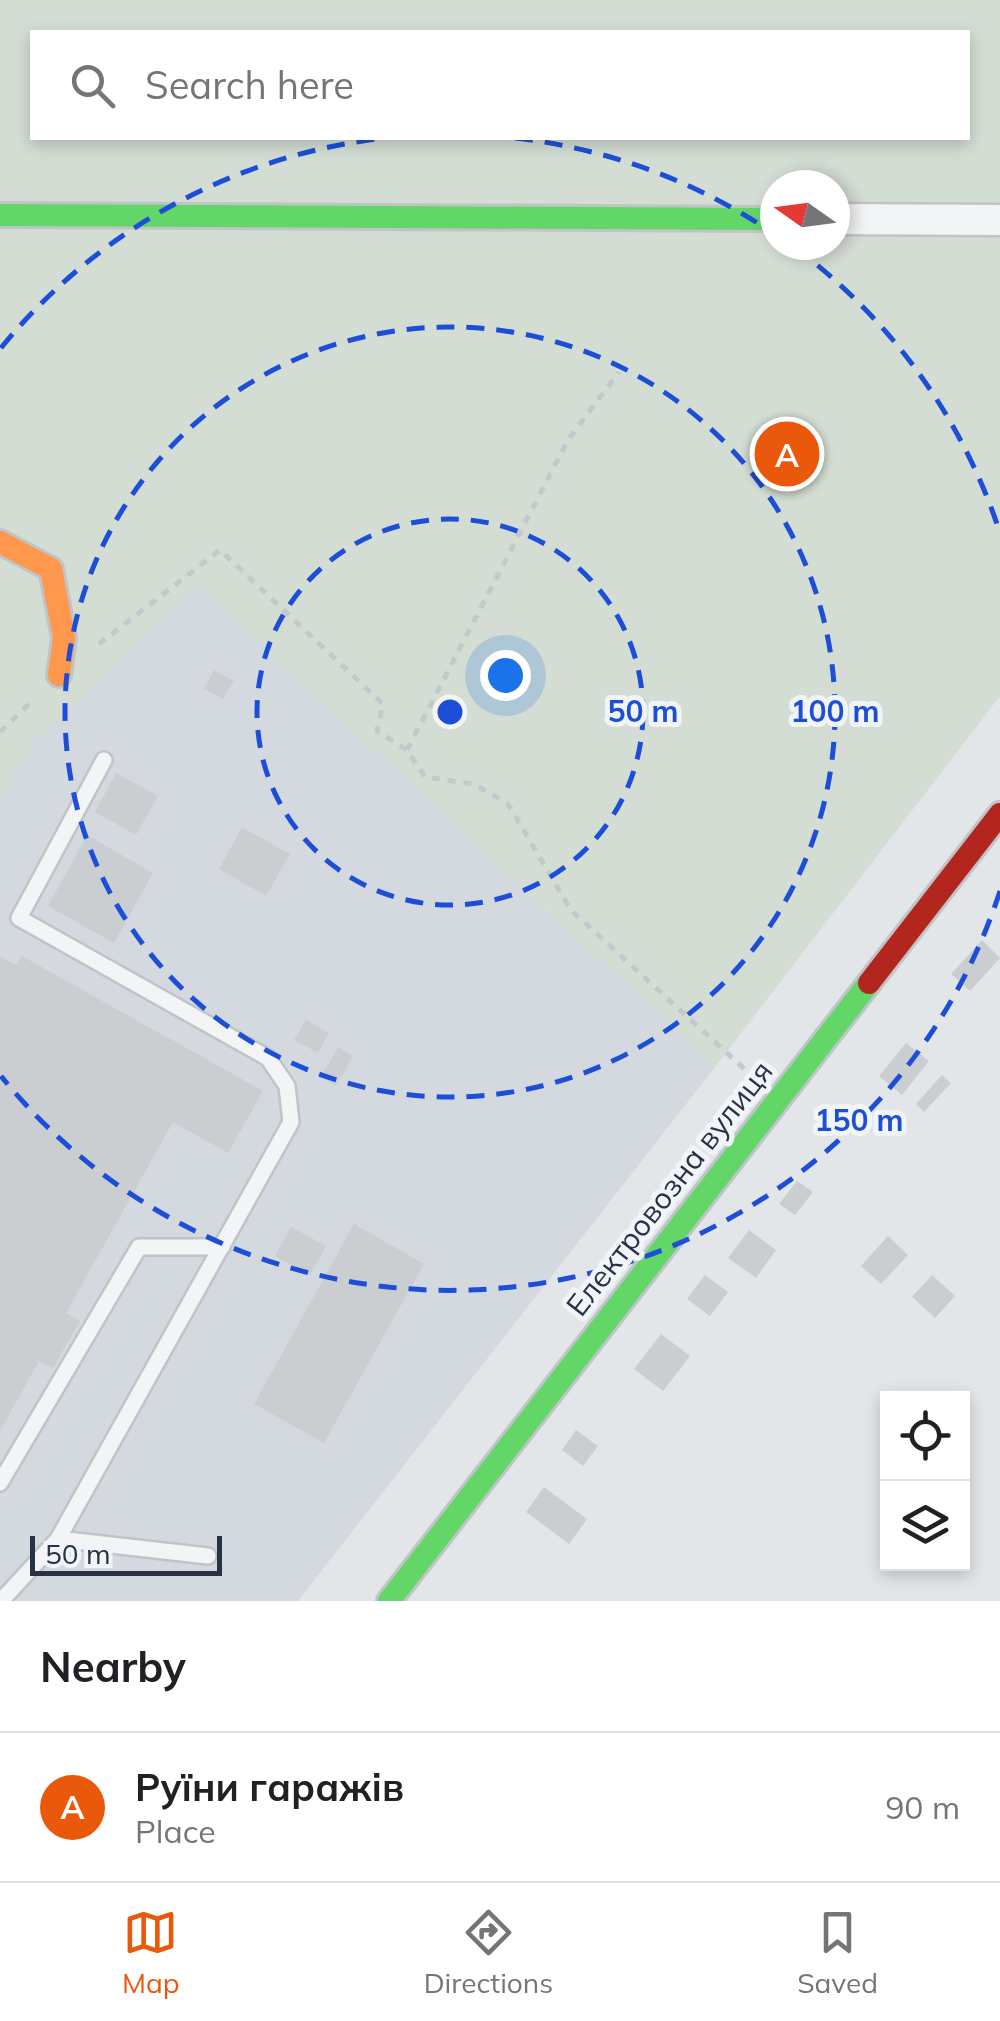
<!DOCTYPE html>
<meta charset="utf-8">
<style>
body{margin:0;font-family:Mulish,sans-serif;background:#f6f6f6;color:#202124}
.controls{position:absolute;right:30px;bottom:30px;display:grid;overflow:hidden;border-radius:0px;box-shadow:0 5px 15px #0003}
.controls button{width:90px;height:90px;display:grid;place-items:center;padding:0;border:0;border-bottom:2px solid #e0e0e0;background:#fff;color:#202124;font:50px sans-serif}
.compass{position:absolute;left:760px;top:170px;width:90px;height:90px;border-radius:50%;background:#fff;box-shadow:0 5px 15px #0003;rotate:284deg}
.scale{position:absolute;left:30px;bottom:25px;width:192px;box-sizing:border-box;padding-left:10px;border:5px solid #273244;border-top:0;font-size:28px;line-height:35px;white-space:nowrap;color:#273244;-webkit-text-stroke:8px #f1f4f8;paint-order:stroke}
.you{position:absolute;left:505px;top:675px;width:35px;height:35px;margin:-25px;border:8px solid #fff;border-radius:50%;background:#1a73e8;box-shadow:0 0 0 15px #1a73e833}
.badge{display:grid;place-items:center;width:65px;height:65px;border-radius:50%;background:#ea580c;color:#fff;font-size:32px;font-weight:700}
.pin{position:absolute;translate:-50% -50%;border:5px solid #fff;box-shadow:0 2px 10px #0006}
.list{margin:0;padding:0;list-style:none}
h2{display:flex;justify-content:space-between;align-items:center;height:130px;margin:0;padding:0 40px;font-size:42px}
h2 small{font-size:32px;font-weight:400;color:#757577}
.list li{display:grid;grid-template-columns:65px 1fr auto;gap:30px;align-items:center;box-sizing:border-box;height:150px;padding:0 40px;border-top:2px solid #e0e0e0}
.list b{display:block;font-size:38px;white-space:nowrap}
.list p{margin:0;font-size:32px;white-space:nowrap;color:#757577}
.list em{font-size:32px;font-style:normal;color:#757577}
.icon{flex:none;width:55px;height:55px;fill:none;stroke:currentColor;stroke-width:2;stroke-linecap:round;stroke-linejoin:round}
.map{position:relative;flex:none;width:1000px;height:1601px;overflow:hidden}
.search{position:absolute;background:#fff;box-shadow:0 5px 15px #0003;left:30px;right:30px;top:30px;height:110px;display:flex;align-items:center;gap:25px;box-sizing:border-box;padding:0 35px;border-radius:0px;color:#757577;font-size:38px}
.sheet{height:280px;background:#fff}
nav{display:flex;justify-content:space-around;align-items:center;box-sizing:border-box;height:140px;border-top:2px solid #e0e0e0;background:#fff;font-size:28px;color:#757577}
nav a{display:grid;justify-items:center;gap:5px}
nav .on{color:#ea580c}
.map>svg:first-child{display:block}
.built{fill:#d3d9df}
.green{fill:#d3ddd3;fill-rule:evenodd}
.building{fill:#cbced1}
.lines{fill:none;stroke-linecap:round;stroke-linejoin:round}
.lane-casing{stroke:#c1c4c7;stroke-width:20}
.street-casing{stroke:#c1c4c7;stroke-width:35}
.fast-casing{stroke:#c1c4c7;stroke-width:28}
.slow-casing{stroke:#c1c4c7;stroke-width:28}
.jam-casing{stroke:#c1c4c7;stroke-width:28}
.path{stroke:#c4c7cc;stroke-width:5;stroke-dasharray:8 8;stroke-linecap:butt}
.lane{stroke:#f3f4f5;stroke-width:15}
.street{stroke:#f3f4f5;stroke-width:30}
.fast{stroke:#63d668;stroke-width:22}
.slow{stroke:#ff974d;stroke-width:22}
.jam{stroke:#b3261e;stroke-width:22}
.ring{fill:none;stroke:#1d4ed8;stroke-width:5;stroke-dasharray:18 12}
.labels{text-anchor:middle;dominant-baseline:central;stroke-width:10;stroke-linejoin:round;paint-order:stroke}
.street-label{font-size:30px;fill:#273244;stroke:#f1f4f8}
.centre{fill:#1d4ed8;stroke:#f1f4f8;stroke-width:5}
.ring-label{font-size:30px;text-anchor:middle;font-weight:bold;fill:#1d4ed8;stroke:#f1f4f8;stroke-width:10;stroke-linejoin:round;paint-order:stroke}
</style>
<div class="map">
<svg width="1000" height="1601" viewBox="0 0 1000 1601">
<rect width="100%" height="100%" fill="#e3e6e9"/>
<path class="built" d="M196 585 715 1067 298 1601H0V799L33 743Z"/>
<path class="green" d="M0 0H1000V696L715 1067 196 585 33 743 0 799ZM32 32H968V138H32ZM775 185H835V245H775Z"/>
<path class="building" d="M214 670 234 681 223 699 204 689Z
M116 773 158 796 136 835 95 812Z
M242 827 290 854 266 896 219 869Z
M87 835 153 873 114 943 48 906Z
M982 940 1000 958 970 991 951 974Z
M0 956 16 965 22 956 263 1091 228 1153 173 1122 66 1313 80 1321 53 1368 39 1361 0 1431Z
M306 1020 329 1033 318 1053 294 1040Z
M906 1043 929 1061 902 1095 879 1076Z
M338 1047 353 1056 336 1086 321 1077Z
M942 1075 951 1083 924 1112 916 1104Z
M797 1181 813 1192 795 1215 779 1204Z
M354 1224 424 1264 324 1443 254 1404Z
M291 1227 326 1246 310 1275 275 1256Z
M749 1230 776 1250 756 1278 728 1258Z
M888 1236 908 1255 881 1284 861 1266Z
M705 1275 728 1292 710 1316 687 1299Z
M932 1275 955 1296 935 1318 912 1297Z
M661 1334 690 1356 663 1391 634 1369Z
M576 1430 598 1446 583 1466 562 1450Z
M544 1487 587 1519 569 1544 526 1512Z"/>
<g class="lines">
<defs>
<path id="lane" d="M0 1483 139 1247H222
M58 1539 208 1556
M1 1601 58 1539 291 1122 287 1086 268 1058 19 918 104 760"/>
<path id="street" d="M835 219 1000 220"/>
<path id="fast" d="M0 215 775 219
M389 1601 869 983"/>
<path id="slow" d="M0 542 51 569 64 638 59 675"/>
<path id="jam" d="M869 983 1000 814"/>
</defs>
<use href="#lane" class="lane-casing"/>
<use href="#street" class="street-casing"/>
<use href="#fast" class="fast-casing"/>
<use href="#slow" class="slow-casing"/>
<use href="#jam" class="jam-casing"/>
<path class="path" d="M99 644 220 550 383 704 377 731 407 750 425 777 474 784 508 804 571 910 752 1076
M0 732 34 699
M407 750 568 440 619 372"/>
<use href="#lane" class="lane"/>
<use href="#street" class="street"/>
<use href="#fast" class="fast"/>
<use href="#slow" class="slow"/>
<use href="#jam" class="jam"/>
</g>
<g class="ring">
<circle cx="450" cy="712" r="193"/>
<circle cx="450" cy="712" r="385"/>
<path d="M1000 891A578 578 0 0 1 1 1076M1 348A578 578 0 0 1 385 138M515 138A578 578 0 0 1 773 233M794 247A578 578 0 0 1 1000 533"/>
</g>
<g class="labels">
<g class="street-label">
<text transform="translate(669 1188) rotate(-52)">Електровозна вулиця</text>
</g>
</g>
<circle cx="450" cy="712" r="15" class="centre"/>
<g class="ring-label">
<text x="643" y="722">50 m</text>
<text x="835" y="722">100 m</text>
<text x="859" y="1131">150 m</text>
</g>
</svg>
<div class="controls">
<button><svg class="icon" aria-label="locate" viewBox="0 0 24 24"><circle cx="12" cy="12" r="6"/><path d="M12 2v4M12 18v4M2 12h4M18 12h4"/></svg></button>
<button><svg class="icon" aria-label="layers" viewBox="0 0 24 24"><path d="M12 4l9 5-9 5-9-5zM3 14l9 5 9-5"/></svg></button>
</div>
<svg class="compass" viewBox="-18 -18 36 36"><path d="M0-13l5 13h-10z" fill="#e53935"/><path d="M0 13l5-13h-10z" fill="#757577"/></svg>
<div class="scale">50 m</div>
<div class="you"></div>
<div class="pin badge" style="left:787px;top:454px">A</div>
<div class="search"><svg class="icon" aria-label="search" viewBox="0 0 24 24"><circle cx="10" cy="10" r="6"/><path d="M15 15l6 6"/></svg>Search here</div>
</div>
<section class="sheet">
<h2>Nearby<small></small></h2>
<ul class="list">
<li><span class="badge">A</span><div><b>Руїни гаражів</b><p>Place</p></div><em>90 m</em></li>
</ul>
</section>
<nav>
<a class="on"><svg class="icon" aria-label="map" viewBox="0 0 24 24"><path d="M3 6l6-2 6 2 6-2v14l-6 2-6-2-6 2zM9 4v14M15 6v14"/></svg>Map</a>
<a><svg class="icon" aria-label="directions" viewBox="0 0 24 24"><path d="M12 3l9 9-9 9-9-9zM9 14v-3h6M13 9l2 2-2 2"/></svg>Directions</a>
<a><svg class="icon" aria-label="saved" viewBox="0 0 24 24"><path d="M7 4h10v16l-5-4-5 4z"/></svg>Saved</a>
</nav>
